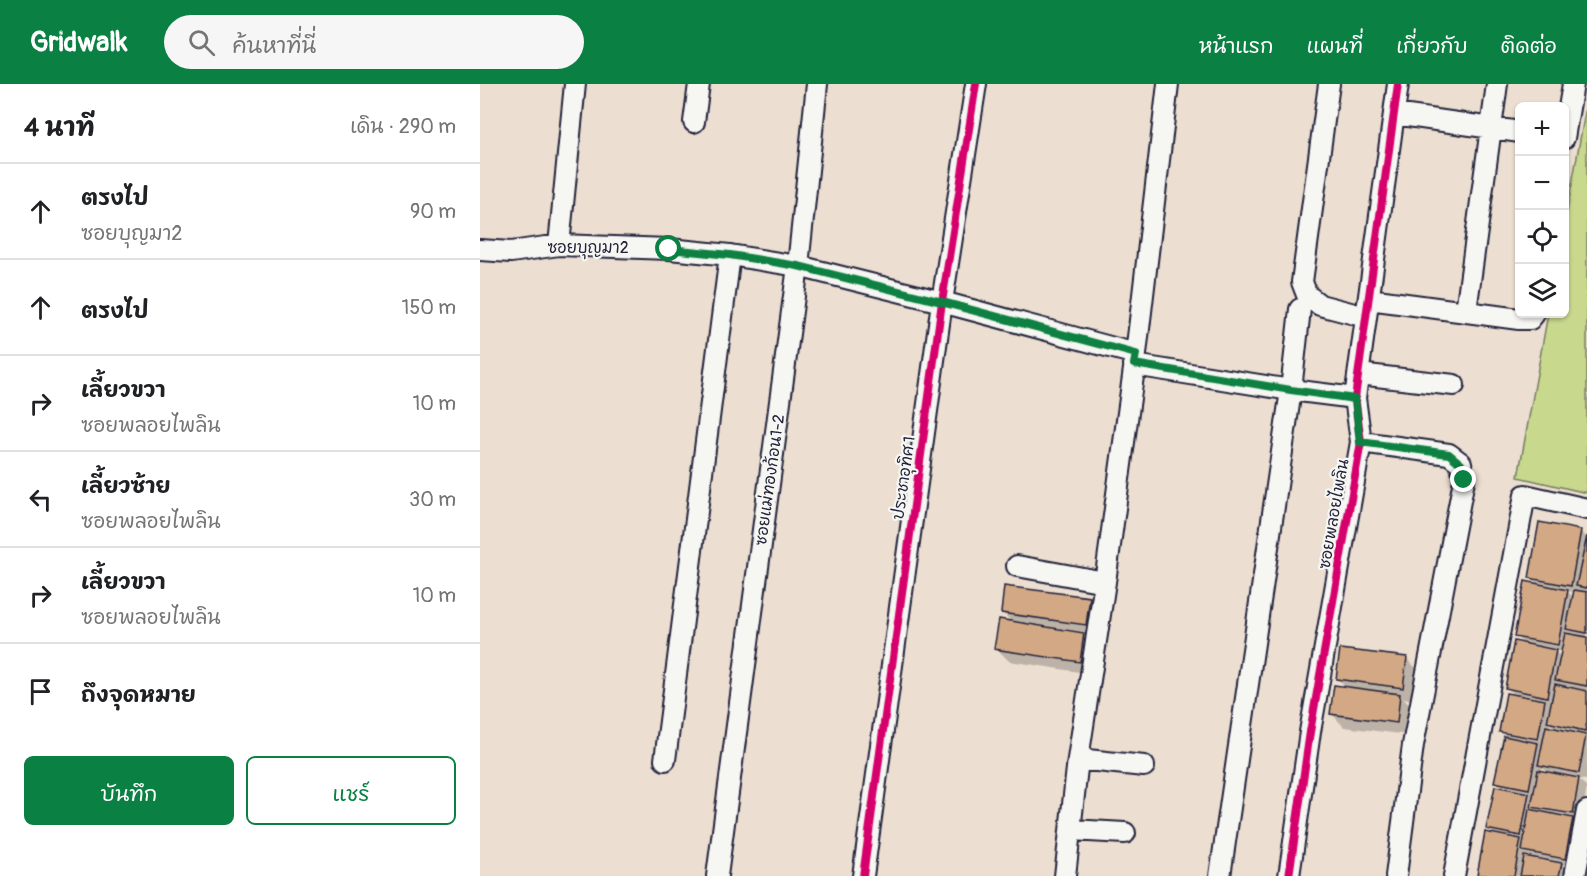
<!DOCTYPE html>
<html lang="th">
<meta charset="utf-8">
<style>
body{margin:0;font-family:Pangolin,"Playpen Sans Thai",sans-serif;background:#f6f6f6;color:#202124}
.controls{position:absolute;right:18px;top:18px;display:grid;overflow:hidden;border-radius:9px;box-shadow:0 2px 4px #0004}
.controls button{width:54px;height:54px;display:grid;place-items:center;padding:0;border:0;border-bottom:2px solid #e0e0e0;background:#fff;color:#202124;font:30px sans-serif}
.stop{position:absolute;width:18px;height:18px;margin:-14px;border:4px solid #0b8043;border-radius:50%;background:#fff}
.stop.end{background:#0b8043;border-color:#fff;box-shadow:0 2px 6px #0008}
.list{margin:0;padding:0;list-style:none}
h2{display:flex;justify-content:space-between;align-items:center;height:78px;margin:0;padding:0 24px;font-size:26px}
h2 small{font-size:20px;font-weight:400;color:#757577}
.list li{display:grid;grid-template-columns:39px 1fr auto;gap:18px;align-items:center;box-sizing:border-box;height:96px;padding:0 24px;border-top:2px solid #e0e0e0}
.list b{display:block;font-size:22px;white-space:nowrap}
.list p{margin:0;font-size:20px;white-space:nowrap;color:#757577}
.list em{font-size:20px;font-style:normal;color:#757577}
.actions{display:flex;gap:12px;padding:18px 24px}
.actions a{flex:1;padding:14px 0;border:2px solid #0b8043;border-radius:9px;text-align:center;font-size:21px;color:#0b8043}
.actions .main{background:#0b8043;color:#fff}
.icon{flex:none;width:33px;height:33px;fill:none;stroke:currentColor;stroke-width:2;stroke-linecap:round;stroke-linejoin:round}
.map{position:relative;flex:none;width:1107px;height:792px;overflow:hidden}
header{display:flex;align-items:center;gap:36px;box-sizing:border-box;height:84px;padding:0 30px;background:#0b8043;color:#fff}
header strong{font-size:28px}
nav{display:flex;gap:33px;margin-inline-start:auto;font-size:21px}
.search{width:420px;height:54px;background:#f6f6f6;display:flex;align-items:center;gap:15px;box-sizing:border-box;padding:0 21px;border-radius:33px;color:#757577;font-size:22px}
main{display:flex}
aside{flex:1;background:#fff}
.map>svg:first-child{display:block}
.green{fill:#c8d88c;stroke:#757d64;stroke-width:1.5}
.shadow{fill:#0003;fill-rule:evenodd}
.building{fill:#d3a884;stroke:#22223b;stroke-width:1.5}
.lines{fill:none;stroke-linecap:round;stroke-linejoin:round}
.street-casing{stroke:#22223b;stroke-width:24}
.street{stroke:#f6f6f2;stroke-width:20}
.cycleway-casing{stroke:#f6f6f2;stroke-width:11}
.cycleway{stroke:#d6006c;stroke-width:8}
.route{stroke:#0b8043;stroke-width:8}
.labels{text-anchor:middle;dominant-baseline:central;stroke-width:4.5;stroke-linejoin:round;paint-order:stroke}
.street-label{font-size:16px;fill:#22223b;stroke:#f6f6f2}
</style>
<header>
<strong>Gridwalk</strong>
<div class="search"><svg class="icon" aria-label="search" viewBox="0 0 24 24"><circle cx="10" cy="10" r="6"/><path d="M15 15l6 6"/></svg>ค้นหาที่นี่</div>
<nav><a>หน้าแรก</a><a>แผนที่</a><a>เกี่ยวกับ</a><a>ติดต่อ</a></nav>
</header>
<main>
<aside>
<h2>4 นาที<small>เดิน · 290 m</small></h2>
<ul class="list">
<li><svg class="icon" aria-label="ahead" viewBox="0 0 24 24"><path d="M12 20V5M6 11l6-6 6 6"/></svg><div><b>ตรงไป</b><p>ซอยบุญมา2</p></div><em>90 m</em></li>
<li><svg class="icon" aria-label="ahead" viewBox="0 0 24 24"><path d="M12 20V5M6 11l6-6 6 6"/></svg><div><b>ตรงไป</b></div><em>150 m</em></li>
<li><svg class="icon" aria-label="right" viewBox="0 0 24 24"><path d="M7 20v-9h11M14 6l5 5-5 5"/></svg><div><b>เลี้ยวขวา</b><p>ซอยพลอยไพลิน</p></div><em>10 m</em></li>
<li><svg class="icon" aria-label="left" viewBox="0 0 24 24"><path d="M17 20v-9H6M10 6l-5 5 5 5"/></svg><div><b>เลี้ยวซ้าย</b><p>ซอยพลอยไพลิน</p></div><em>30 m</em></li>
<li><svg class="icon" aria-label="right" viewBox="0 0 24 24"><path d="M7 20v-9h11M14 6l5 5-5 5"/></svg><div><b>เลี้ยวขวา</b><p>ซอยพลอยไพลิน</p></div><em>10 m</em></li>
<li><svg class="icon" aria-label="arrive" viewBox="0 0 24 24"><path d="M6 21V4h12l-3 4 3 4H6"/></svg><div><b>ถึงจุดหมาย</b></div></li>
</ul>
<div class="actions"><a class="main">บันทึก</a><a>แชร์</a></div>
</aside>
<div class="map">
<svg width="1107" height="792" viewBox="0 0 1107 792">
<rect width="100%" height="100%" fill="#ecdfd1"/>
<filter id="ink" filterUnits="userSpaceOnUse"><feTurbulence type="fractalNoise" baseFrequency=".0167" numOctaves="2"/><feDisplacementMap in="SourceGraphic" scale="12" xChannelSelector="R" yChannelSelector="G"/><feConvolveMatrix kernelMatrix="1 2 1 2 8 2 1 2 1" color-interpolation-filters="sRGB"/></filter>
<g filter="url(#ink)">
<path class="green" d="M1107 17V409L1038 393 1068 230H1084L1085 139Z"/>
<path class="shadow" d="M1100 447 1107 454V696L1098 695 1107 703 1101 738 1094 736 1100 743 1094 782 1081 780 1089 788V792H1000L998 790 1015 751 1008 744 1023 705 1016 698 1029 655 1021 647 1035 612 1026 603 1045 561 1036 552 1059 502 1050 493ZM1087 507 1095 508 1094 514ZM1074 566 1082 568 1081 573ZM1070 640 1077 646 1069 645ZM1063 683 1069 690 1062 688Z
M609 514 622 527 618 552 604 550 616 563 612 590 529 577 516 564 533 539 522 528Z
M926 574 939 587 935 616 923 614 932 624 929 651 864 643 852 630 867 604 857 594Z"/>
<path class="building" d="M1059 438 1101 446 1091 502 1049 494Z
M1107 452V504L1096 502Z
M1045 497 1088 506 1078 561 1034 553Z
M524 502 610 513 606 541 521 529Z
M1094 506 1107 508V549L1086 545Z
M519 535 604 549 600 578 514 565Z
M1085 549 1107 553V602L1075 596Z
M1034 557 1076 566 1067 613 1025 604Z
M860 565 927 573 923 604 856 595Z
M1075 600 1107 607V638L1105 647 1067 638Z
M854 601 920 610 917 639 850 630Z
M1026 609 1065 616 1058 655 1019 648Z
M1066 642 1106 651 1099 689 1058 681Z
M1024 652 1058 659 1049 705 1014 698Z
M1058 686 1099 694 1093 730 1051 723Z
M1015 702 1049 709 1041 752 1006 745Z
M1049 725 1093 734 1085 775 1042 767Z
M1005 748 1041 755 1034 792 997 791Z
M1044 772 1082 779 1079 792H1040Z"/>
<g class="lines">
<defs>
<path id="street" d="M849 0 822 198 827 211 840 221 886 233
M914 30 1040 48
M214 38 219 0
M1084 54 1093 0
M79 161 95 0
M0 166 31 168 79 161 189 165 250 171 318 182 462 218 656 270
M889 215 1039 235H1050L1054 230
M986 227 1017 0
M654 281 811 306 875 314
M879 290 974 301
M881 358 969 370 981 379 984 396 933 661 916 792
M537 482 625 498
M598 675 664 682
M185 676 250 171
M591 746 645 749
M237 792 318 182 337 0
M383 792 462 218 496 0
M585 792 598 675 625 498 656 270 688 0
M740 792 811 306 820 225
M809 792 830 648 881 358 875 314 918 0
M974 792 1045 411 1107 425
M1095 792 1107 727"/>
</defs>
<use href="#street" class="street-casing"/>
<use href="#street" class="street"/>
<defs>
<path id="cycleway" d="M383 792 462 218 496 0
M809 792 830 648 881 358 875 314 918 0"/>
</defs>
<use href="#cycleway" class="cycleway-casing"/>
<use href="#cycleway" class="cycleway"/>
</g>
</g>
<g class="lines" filter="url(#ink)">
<path class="route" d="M189 165 250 171 318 182 462 218 656 270 654 280 811 306 875 315 880 358 969 370 981 380 984 396"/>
</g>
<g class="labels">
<g class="street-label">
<text x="108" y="164">ซอยบุญมา2</text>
<text transform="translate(424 394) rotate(-82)">ประชาอุทิศ 1</text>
<text transform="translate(290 396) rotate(-82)">ซอยแม่ทองก้อน1-2</text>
<text transform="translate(854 430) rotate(-80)">ซอยพลอยไพลิน</text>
</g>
</g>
</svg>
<div class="controls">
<button>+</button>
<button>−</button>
<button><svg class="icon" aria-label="locate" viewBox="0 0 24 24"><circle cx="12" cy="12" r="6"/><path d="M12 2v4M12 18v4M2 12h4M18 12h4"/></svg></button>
<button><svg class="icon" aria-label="layers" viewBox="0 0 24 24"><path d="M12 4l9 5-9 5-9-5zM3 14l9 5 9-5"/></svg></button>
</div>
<div class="stop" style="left:189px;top:165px"></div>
<div class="stop end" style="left:984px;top:396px"></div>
</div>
</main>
